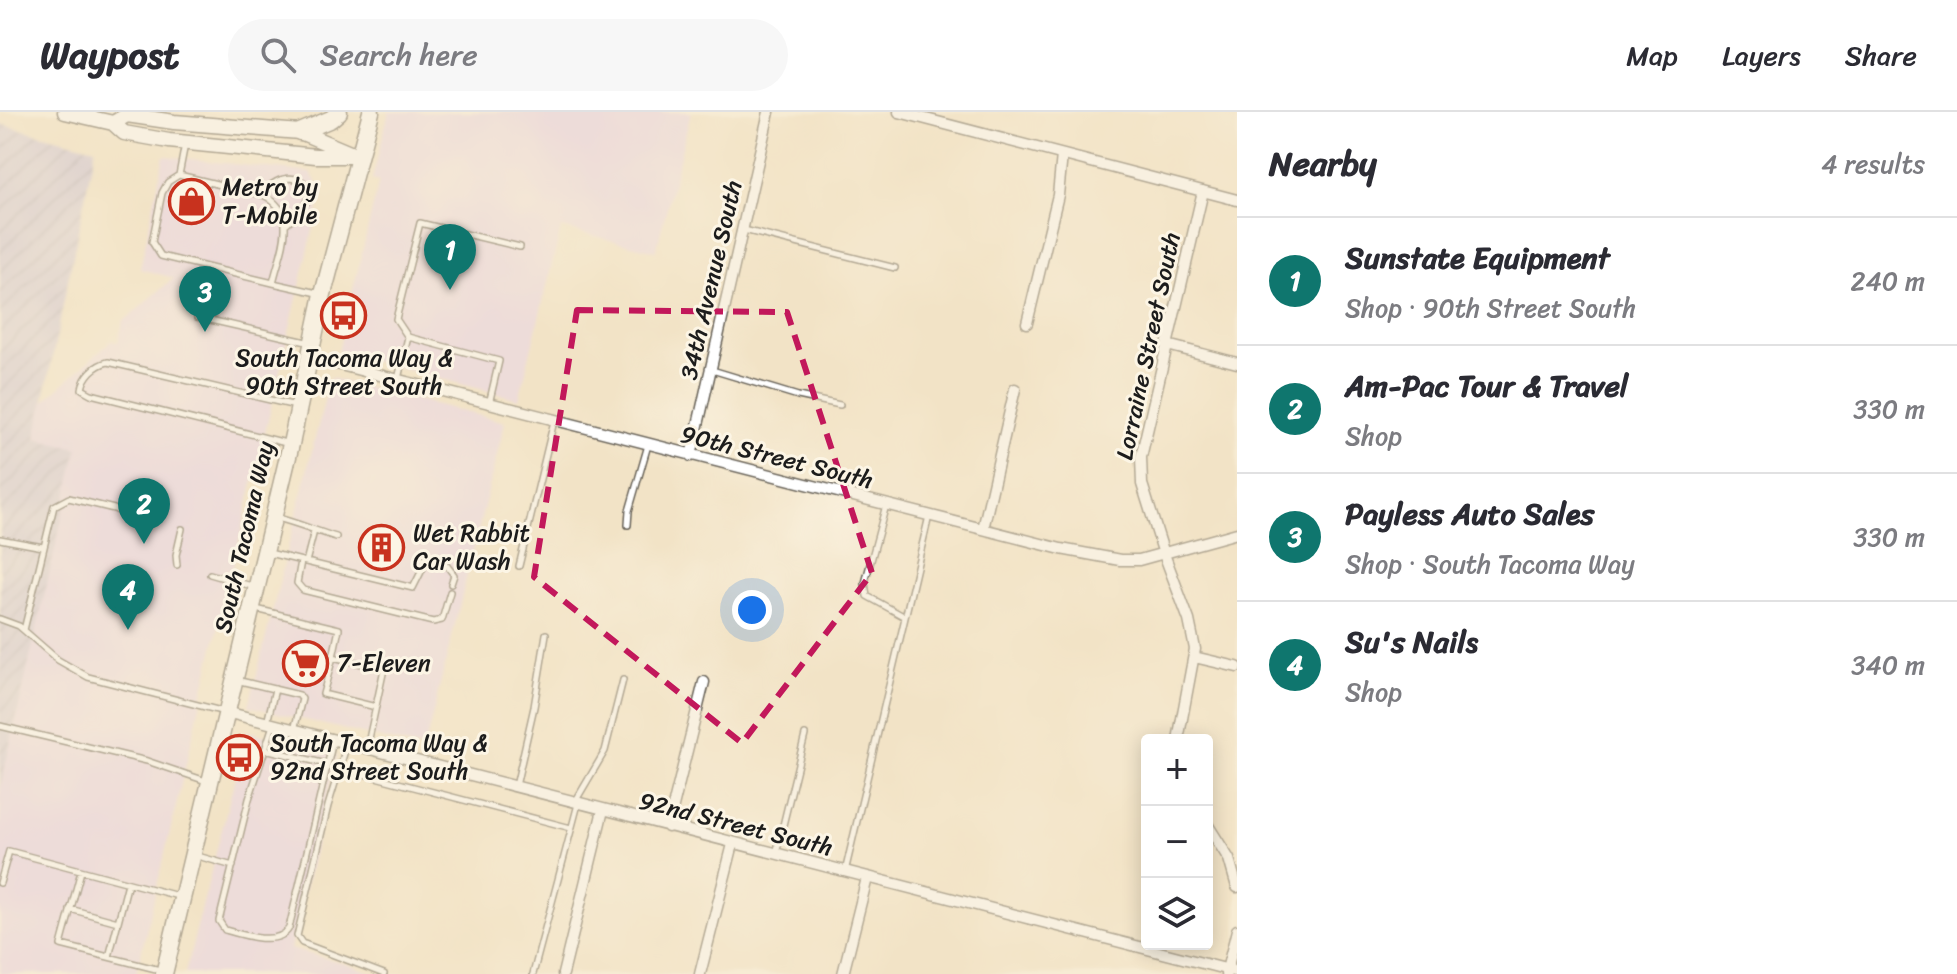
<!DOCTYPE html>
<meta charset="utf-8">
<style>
body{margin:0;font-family:Sriracha,sans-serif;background:#f7f7f7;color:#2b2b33}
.controls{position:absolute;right:24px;bottom:24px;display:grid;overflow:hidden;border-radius:8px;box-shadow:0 4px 20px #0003}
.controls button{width:72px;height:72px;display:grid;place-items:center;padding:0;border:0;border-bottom:2px solid #e1e1e2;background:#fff;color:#2b2b33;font:40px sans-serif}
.you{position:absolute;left:752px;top:498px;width:28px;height:28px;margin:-20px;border:6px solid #fff;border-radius:50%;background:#1a73e8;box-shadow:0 0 0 12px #1a73e833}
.badge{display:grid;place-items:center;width:52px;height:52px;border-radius:50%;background:#0f766e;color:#fff;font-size:26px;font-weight:700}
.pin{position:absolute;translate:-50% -66px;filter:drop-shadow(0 2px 4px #0008)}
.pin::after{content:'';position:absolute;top:42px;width:28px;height:24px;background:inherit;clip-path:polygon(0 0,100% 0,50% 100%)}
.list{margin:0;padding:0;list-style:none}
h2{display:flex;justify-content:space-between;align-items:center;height:104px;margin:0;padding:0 32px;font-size:34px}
h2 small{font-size:26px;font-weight:400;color:#7c7c81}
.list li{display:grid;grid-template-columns:52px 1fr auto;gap:24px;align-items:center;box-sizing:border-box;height:128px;padding:0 32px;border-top:2px solid #e1e1e2}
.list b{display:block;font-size:30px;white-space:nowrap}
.list p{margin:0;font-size:26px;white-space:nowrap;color:#7c7c81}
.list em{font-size:26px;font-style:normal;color:#7c7c81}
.icon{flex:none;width:44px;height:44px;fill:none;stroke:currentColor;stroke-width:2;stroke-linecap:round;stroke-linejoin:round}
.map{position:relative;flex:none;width:1237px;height:862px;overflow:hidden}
header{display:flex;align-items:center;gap:48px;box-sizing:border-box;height:112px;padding:0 40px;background:#fff;border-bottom:2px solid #e1e1e2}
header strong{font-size:38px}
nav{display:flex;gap:44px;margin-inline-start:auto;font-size:28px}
.search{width:560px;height:72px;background:#f7f7f7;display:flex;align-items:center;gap:20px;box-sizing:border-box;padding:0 28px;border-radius:44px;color:#7c7c81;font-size:30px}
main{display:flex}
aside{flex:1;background:#fff}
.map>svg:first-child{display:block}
.built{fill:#e7d2ef}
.industrial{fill:url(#industrial-furrows)}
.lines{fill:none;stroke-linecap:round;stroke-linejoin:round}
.lane-casing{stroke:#676258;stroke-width:8}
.street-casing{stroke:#676258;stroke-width:13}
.secondary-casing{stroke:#676258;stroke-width:17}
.primary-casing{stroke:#676258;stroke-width:19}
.lane{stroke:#fff;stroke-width:5}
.street{stroke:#fff;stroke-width:10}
.secondary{stroke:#fff;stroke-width:14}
.primary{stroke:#fff;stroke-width:16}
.marked{fill:none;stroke:#c2185b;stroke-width:6;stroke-dasharray:16 10;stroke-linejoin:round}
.labels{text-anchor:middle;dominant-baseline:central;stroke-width:6;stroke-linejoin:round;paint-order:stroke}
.poi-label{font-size:24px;fill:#1c1c1c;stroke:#fcf5e5;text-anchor:start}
.street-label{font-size:24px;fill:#1c1c1c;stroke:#fcf5e5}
</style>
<header>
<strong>Waypost</strong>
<div class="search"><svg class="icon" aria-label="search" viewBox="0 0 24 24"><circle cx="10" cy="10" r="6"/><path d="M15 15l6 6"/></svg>Search here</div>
<nav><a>Map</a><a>Layers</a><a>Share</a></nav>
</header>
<main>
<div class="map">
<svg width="1237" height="862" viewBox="0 0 1237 862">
<defs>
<pattern id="industrial-furrows" width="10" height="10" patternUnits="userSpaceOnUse" patternTransform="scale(2)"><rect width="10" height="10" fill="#c8bfd8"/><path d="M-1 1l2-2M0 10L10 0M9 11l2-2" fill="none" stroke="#aba4b9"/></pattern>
</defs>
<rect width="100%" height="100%" fill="#fcf5e5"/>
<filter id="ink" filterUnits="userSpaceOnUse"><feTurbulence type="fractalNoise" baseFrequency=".0125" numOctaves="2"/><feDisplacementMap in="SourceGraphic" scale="16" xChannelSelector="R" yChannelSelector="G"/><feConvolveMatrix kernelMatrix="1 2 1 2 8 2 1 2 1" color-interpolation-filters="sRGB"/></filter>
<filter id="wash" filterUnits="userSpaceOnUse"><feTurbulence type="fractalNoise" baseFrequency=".006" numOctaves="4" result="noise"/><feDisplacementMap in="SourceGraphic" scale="32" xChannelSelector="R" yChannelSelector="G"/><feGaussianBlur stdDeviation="1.8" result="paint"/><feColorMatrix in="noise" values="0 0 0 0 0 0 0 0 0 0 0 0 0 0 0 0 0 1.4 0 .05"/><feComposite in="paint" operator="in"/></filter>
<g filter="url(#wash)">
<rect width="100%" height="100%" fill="#f2e3c6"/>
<path class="built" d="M389 0H691L656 139 561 116 519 287 338 240 379 70 372 68Z
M164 44 311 61 322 81 136 862H0V677L77 337 36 326 43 290 111 229 118 230 123 210 174 166 140 157Z
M330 266 505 310 424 637 249 594Z
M247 619 337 643 290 837 348 852 375 862H185Z"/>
<path class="industrial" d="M0 12 95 36 36 326 78 336 0 677Z"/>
</g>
<g filter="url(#ink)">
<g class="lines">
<defs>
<path id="lane" d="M179 63 185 32
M263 83C276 58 315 63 308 86 305 96 294 104 287 111
M744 118 895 156
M273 171 161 144 152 130 162 81 168 70 179 63 263 83C301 101 280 139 273 171L318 181
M197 205 311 231
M408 225 396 207 420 111 520 135
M712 258 798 284 840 293
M398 267 408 225 499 249 489 292
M286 331 91 282 82 277C84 264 95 253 108 250L296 294
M886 393 865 471 867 484 905 505
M277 406C298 411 316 419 336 425
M628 413 629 399 648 333
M0 427 43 435
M269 441 413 476 427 448
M419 446 447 454 454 463 451 472
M301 449 297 471 303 478 433 510 442 508 450 480
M306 450 314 419
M177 453 176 443 182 417
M519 454 554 309
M210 462 255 475
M256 497 339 517 333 545 384 557 367 636
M0 507 19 514 58 548 88 565 225 600
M24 518 54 394 69 386 114 397 129 404
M333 545 323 582 376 595
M236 568 299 583 302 587 294 618
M267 611 275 577
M273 613 249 687 219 809 225 818C242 823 279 835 289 816L333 629
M0 614 147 649 209 670
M347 632 328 694 297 824 302 831 384 862
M265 637 326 652
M341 656 571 716
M516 674 534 595 546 522
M575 690 605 639 623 568
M776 742 805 623
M194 743 233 754
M81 759 61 833 160 858
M845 760 929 404
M0 771 9 739 178 784
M70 797 118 810
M109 845 128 771
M533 862 578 692"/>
<path id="street" d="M899 0 1237 88
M1027 211 1058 83 1062 43
M1167 233 1237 251
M309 245 1061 437 1120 448H1139L1237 421
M691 344 769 0
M983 417 1015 277
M1194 545 1237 555
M226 600 1237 860
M1178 628 1195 537 1189 508 1164 442 1142 372 1141 345 1203 79
M1207 712 1229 747 1237 775
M668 715 704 570
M563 862 603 698
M700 862 733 732
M843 862 867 766
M1226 862 1237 818"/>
<path id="secondary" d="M65 0 113 11 124 21 169 29 316 44H359
M113 11 127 3 174 10 300 20 350 41"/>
<path id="primary" d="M300 20 331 7 339 0
M164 862 291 332 323 182 371 0"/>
</defs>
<use href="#lane" class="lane-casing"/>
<use href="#street" class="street-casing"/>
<use href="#secondary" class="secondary-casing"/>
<use href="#primary" class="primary-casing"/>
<use href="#lane" class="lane"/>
<use href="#street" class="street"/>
<use href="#secondary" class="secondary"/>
<use href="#primary" class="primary"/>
</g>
</g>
<path d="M0 0H1237V862H0ZM577 198 787 200 872 461 742 631 534 465Z" fill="#f2e3c6" fill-opacity=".55" fill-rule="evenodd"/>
<path class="marked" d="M577 198 787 200 872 461 742 631 534 465Z"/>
<defs>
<symbol id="shop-ring" viewBox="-11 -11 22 22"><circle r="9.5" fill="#fcf5e5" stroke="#c8321e" stroke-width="1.5"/><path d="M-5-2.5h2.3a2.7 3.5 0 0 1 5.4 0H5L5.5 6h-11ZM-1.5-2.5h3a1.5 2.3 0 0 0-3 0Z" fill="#c8321e"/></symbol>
<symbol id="bus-ring" viewBox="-11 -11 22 22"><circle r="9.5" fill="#fcf5e5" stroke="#c8321e" stroke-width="1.5"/><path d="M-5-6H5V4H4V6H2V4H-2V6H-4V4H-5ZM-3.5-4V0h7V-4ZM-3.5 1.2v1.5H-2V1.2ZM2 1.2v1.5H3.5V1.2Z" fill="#c8321e"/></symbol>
<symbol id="building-ring" viewBox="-11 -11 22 22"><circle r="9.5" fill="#fcf5e5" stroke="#c8321e" stroke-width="1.5"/><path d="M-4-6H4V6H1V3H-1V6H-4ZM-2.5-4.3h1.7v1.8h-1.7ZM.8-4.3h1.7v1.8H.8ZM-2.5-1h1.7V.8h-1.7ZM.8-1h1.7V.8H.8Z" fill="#c8321e"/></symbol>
<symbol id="supermarket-ring" viewBox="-11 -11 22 22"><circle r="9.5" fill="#fcf5e5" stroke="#c8321e" stroke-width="1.5"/><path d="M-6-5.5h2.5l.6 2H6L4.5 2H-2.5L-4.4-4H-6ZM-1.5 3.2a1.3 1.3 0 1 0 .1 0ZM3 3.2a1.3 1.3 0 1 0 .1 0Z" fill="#c8321e"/></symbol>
</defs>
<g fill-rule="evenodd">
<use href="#shop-ring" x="166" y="64" width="51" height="51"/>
<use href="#bus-ring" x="318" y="178" width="51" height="51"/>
<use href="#building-ring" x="356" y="410" width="51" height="51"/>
<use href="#supermarket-ring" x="280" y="526" width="51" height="51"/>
<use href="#bus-ring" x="214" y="620" width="51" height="51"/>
</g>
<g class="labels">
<g class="poi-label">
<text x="222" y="75">Metro by<tspan x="222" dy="28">T-Mobile</tspan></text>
<text x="344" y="246" text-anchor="middle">South Tacoma Way &amp;<tspan x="344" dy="28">90th Street South</tspan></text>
<text x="413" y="421">Wet Rabbit<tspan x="413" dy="28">Car Wash</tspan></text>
<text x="337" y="551">7-Eleven</text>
<text x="270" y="631">South Tacoma Way &amp;<tspan x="270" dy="28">92nd Street South</tspan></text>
</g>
<g class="street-label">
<text transform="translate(711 168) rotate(-77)">34th Avenue South</text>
<text transform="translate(1148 234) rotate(-78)">Lorraine Street South</text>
<text transform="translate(777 345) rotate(14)">90th Street South</text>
<text transform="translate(244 425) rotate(-77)">South Tacoma Way</text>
<text transform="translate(736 712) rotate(14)">92nd Street South</text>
</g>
</g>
</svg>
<div class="controls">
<button>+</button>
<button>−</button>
<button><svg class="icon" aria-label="layers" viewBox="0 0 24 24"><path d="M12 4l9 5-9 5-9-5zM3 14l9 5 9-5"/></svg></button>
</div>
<div class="you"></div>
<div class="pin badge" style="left:450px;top:178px">1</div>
<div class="pin badge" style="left:144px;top:432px">2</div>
<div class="pin badge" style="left:205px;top:220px">3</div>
<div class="pin badge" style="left:128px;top:518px">4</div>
</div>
<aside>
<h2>Nearby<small>4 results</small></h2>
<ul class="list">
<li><span class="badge">1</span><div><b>Sunstate Equipment</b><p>Shop · 90th Street South</p></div><em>240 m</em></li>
<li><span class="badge">2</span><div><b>Am-Pac Tour &amp; Travel</b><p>Shop</p></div><em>330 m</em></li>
<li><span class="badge">3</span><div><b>Payless Auto Sales</b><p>Shop · South Tacoma Way</p></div><em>330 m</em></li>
<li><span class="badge">4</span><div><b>Su's Nails</b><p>Shop</p></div><em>340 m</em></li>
</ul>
</aside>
</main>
